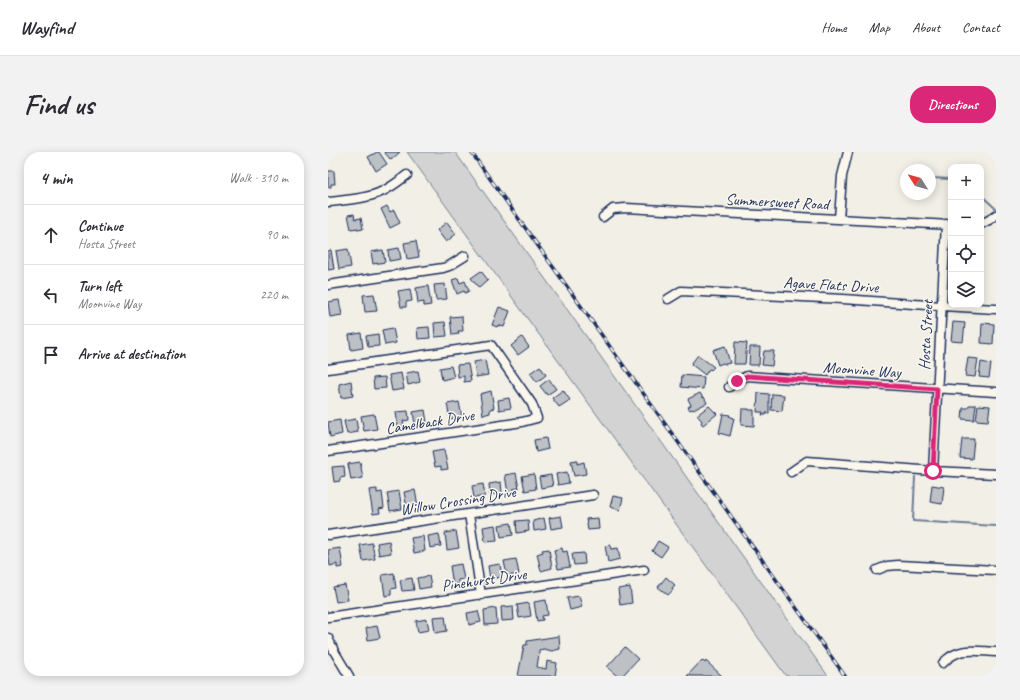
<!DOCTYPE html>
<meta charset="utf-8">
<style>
body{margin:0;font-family:Caveat,sans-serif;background:#f2f2f3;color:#2b2b33}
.controls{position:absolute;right:12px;top:12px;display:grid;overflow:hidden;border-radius:8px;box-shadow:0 2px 10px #0003}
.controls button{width:36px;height:36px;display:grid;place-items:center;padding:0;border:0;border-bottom:1px solid #e1e1e2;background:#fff;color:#2b2b33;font:20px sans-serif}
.compass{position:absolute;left:572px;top:12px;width:36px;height:36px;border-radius:50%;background:#fff;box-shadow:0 2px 10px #0003;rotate:307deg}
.stop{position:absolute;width:12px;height:12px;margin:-9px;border:3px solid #db2777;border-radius:50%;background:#fff}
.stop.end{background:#db2777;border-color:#fff;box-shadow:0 1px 4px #0008}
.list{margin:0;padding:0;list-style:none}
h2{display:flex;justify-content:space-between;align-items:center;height:52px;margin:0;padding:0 16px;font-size:17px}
h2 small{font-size:13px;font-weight:400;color:#7c7c81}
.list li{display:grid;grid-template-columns:26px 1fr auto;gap:12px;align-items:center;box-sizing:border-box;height:60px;padding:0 16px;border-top:1px solid #e1e1e2}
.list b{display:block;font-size:15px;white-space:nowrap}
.list p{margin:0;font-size:13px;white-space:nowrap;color:#7c7c81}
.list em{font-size:13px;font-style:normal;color:#7c7c81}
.icon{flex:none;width:22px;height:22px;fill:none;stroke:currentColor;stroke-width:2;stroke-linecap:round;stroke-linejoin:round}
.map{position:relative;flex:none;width:668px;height:524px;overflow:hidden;border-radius:16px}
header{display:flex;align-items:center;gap:24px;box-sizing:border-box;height:56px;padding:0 20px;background:#fff;border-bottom:1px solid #e1e1e2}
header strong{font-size:19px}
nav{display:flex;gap:22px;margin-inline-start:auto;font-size:14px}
.intro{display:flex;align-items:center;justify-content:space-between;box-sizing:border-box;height:96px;padding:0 24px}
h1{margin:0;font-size:28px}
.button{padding:10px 18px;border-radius:16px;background:#db2777;color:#fff;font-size:14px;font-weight:700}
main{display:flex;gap:24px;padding:0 24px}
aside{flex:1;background:#fff;border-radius:16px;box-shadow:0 2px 10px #0003}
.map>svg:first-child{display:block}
.green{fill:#d2d3d2;stroke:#768198}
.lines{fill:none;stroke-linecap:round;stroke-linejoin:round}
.stream{stroke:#707b93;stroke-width:2}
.building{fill:#bdc0c4;stroke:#1b2f5e}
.minor-casing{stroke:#1b2f5e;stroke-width:11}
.minor{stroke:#fbf7ec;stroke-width:8}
.rail-casing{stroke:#1b2f5e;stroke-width:3.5}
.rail{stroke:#fbf7ec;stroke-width:2;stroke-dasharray:6;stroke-linecap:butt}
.route{stroke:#db2777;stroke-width:5}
.labels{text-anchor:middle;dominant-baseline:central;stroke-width:3;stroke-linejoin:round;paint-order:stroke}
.street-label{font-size:16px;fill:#1b2f5e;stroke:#fbf7ec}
</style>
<header>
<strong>Wayfind</strong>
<nav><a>Home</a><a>Map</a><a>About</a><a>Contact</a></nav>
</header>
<div class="intro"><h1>Find us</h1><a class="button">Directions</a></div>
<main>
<aside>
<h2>4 min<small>Walk · 310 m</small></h2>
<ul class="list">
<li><svg class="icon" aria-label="ahead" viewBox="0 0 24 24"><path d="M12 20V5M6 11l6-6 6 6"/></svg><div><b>Continue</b><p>Hosta Street</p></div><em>90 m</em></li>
<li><svg class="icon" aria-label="left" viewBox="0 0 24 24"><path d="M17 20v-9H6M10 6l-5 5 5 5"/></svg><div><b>Turn left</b><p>Moonvine Way</p></div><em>220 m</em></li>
<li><svg class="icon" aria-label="arrive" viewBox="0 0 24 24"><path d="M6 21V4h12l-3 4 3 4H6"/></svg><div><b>Arrive at destination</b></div></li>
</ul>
</aside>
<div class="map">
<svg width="668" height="524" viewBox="0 0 668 524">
<rect width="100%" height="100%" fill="#f2efe6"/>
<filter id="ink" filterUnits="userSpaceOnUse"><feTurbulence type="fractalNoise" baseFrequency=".025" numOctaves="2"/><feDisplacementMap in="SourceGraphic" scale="8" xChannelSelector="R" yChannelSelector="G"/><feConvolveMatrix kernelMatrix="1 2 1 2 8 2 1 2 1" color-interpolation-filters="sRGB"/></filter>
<g filter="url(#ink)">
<path class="green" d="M79 0H127L500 524H458Z"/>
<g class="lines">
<path class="stream" d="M603 26 623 27
M653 43 668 57
M587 325 585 369 668 374"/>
</g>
<path class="building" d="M49 0H51L59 12 48 19 40 5Z
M56 0H72L63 8Z
M0 19H6L7 32H3V35H0Z
M59 54 62 60 66 58 72 71 62 76 53 57Z
M26 62 27 67 33 66 35 77 30 78V76L23 77 20 63Z
M119 70 128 82 118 90 109 78Z
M88 89 91 105 79 107 76 91Z
M71 96 73 107 61 109 60 98Z
M20 97 23 115 11 117 8 99Z
M3 98 6 117 0 118V99Z
M55 98 57 110 45 112 43 100Z
M153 119 160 128 151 136 143 126Z
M130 126 132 131 137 129 141 139 137 141 136 139 129 142 124 128Z
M117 132 119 147 108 148 106 133Z
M100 134 103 153 96 154V150L90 151 88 136Z
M82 137 84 149 78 150V155H73L70 139Z
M46 142 49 159 37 160 35 143Z
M11 148 14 163 2 165 0 150Z
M171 155 182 159 176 175 170 173 169 175 164 173Z
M134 164 135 179H130L131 182 124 183 122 165Z
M117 170 119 184 107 185 106 171Z
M625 170 637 171 635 190 623 189Z
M654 171 666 172 665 192 653 191Z
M101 175 102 186 90 187 89 176Z
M65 176 68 191 57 193 54 178Z
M33 181 35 196 23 198 21 183Z
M50 182 51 194 40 195 38 184Z
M194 185 201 195 190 203 183 194Z
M407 190 419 191 417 212H406Z
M397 194 402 211 397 212 395 211 390 213 385 198Z
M422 195H432L431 213H421Z
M436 199H446L444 214 434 213Z
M370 203 386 215 383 218 382 217 380 218 377 223 363 212Z
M640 206 650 207 647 225 637 224Z
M157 208 160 223 148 225 146 210Z
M653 210 663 212 661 226 651 225Z
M140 212 143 229 136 230V224L130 225 129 213Z
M123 214 126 225 114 228 112 216Z
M212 214 218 223 209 230 202 221Z
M90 219 92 230 80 233 78 221Z
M73 221 76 237 64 239 61 223Z
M354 223 376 225 375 237 353 235Z
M57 225 58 236 46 237 45 226Z
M221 227 228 237 219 243 212 234Z
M23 229 25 244 13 246 11 232Z
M235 238 242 248 231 255 224 246Z
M163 239 166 256 162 257V261L155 263 152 242Z
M372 241 375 246 376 245 379 251 365 258 364 257 362 258 360 255 363 253 360 247Z
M430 241 441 242V261H438V263H434L435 260H429Z
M444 242 456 243 454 259 443 258Z
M181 246 183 256 171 258 170 248Z
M131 250 134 265 122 267 119 252Z
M641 253H648L646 268 634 267 635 256H640Z
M650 253 662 254 660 269 648 268Z
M381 254 389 262 375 273 373 271 374 269 369 263Z
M414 257H421V258H426V274L413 273Z
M97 258 99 270 87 272 85 260Z
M80 259 81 268 75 269 76 274 70 275 68 260Z
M46 262 49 277 36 279 33 264Z
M395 262 402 263 401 264 406 266 402 284 391 281Z
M28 267 30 280 19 282 16 269Z
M12 268 14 282 2 285 0 270Z
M218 286 220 297 208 300 206 288Z
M634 287H646L644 307 632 306Z
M116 298 120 317 113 318V314L107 315 104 300Z
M249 308V312L256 310 258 322 246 324 243 309Z
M32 310 35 326 23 328 20 312Z
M16 314 17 325 12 326V329L6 330 4 315Z
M239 320 241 331 230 333 228 322Z
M188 321 191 336 185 337 186 340 180 341 177 323Z
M206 322 208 337 197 339 194 324Z
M223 323 225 334 213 336 211 325Z
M173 330 174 341 162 343 161 332Z
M155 332 157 344 146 346 144 334Z
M604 333 616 335 614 352 602 350Z
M49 337V341L54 340 56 356 51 357 52 361 45 362 41 338Z
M87 338 90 354 79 356 76 340Z
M71 339 74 357 62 359 59 341Z
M285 344 295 346 292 358 282 355Z
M233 364 235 375 223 377 221 366Z
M216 366 218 377 206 379 205 369Z
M270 366 271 377 260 378 258 367Z
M200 368 201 379 189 381 188 369Z
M183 371 185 383 173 385 171 373Z
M167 373 169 389 157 390 155 375Z
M128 379 131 396 119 398 117 381Z
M111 382 113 394 102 396 100 384Z
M95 384 97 399 86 401 83 386Z
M61 389 63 401 51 403 49 391Z
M330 389 340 395 333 405 324 399Z
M44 391 47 407 35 409 32 393Z
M282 393 283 397 290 396 292 407 280 410 277 394Z
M12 396 15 415 9 416V412L2 414 0 398Z
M234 396 235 400 239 399 242 415 230 417 226 398Z
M221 397 224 416 213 419 209 402 215 400 214 398Z
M256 401 257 412 246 413 244 402Z
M188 407 191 422 179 424 176 409Z
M133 412 136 427 130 428V432L125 433 122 414Z
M172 412 174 425 162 427 160 414Z
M66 421 68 436 63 437V443L57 444 54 423Z
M101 424 103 435 91 437 89 426Z
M338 425 347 433 344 436 345 438 340 443 330 435Z
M84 426 86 438 74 439 72 428Z
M17 433 20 448 8 450 5 435Z
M302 435 304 451 292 453 290 437Z
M251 444 254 455 242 458 239 446Z
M218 448 220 463 214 464 215 468 209 469 206 450Z
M201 451 203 464 191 466 189 453Z
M185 454 186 468 174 469 173 455Z
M168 456 169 472 157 473 156 458Z
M150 459 153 470 141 473 139 461Z
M117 464 119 479 107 481 105 465Z
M99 467 101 478 90 480 88 469Z
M49 474 52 486 40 488 38 476Z
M231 484 232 497 224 499 216 497 211 498V502L209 515 218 517 219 509 229 511 227 524H190L196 493H199V489Z
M297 495 310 507 294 524H289L279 515Z
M374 508 377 511 378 509 394 524H359Z"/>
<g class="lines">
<defs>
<path id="minor" d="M0 50C18 48 39 47 55 39 64 35 71 29 79 23
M275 65 285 57 298 56 623 73
M511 67 514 24 520 0
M653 72 661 68 668 63
M0 133 115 116 121 114 137 104
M340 147 353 139 515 147 614 154 668 157
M0 217 163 193 204 252 209 266 194 270 0 299
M401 235 409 229 419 224 668 240
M605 319 618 72
M463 320 479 309 605 319 668 322
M141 362 153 443
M0 383 265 343
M549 418 559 414 570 413 668 418
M0 465 316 418
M0 486 6 499 21 524
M615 511C631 494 647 499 668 500"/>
</defs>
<use href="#minor" class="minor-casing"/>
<use href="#minor" class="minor"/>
<defs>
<path id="rail" d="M143 0 517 524"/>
</defs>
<use href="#rail" class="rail-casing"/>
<use href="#rail" class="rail"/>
</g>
</g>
<g class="lines" filter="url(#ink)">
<path class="route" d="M409 229 419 224 609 237 605 319"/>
</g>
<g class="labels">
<g class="street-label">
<text transform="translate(449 50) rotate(3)">Summersweet Road</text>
<text transform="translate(503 133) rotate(3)">Agave Flats Drive</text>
<text transform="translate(598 183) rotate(-87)">Hosta Street</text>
<text transform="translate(534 218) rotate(4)">Moonvine Way</text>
<text transform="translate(102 270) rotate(-9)">Camelback Drive</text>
<text transform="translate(130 349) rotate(-9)">Willow Crossing Drive</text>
<text transform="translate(156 428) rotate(-8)">Pinehurst Drive</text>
</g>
</g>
</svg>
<div class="controls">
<button>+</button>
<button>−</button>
<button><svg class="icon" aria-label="locate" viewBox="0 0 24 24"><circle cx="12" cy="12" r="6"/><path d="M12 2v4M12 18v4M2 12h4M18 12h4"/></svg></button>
<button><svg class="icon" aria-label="layers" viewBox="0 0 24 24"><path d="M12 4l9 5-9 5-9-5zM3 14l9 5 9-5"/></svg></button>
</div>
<svg class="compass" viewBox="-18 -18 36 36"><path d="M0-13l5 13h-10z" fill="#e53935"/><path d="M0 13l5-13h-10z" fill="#7c7c81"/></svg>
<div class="stop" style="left:605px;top:319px"></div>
<div class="stop end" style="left:409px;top:229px"></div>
</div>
</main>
